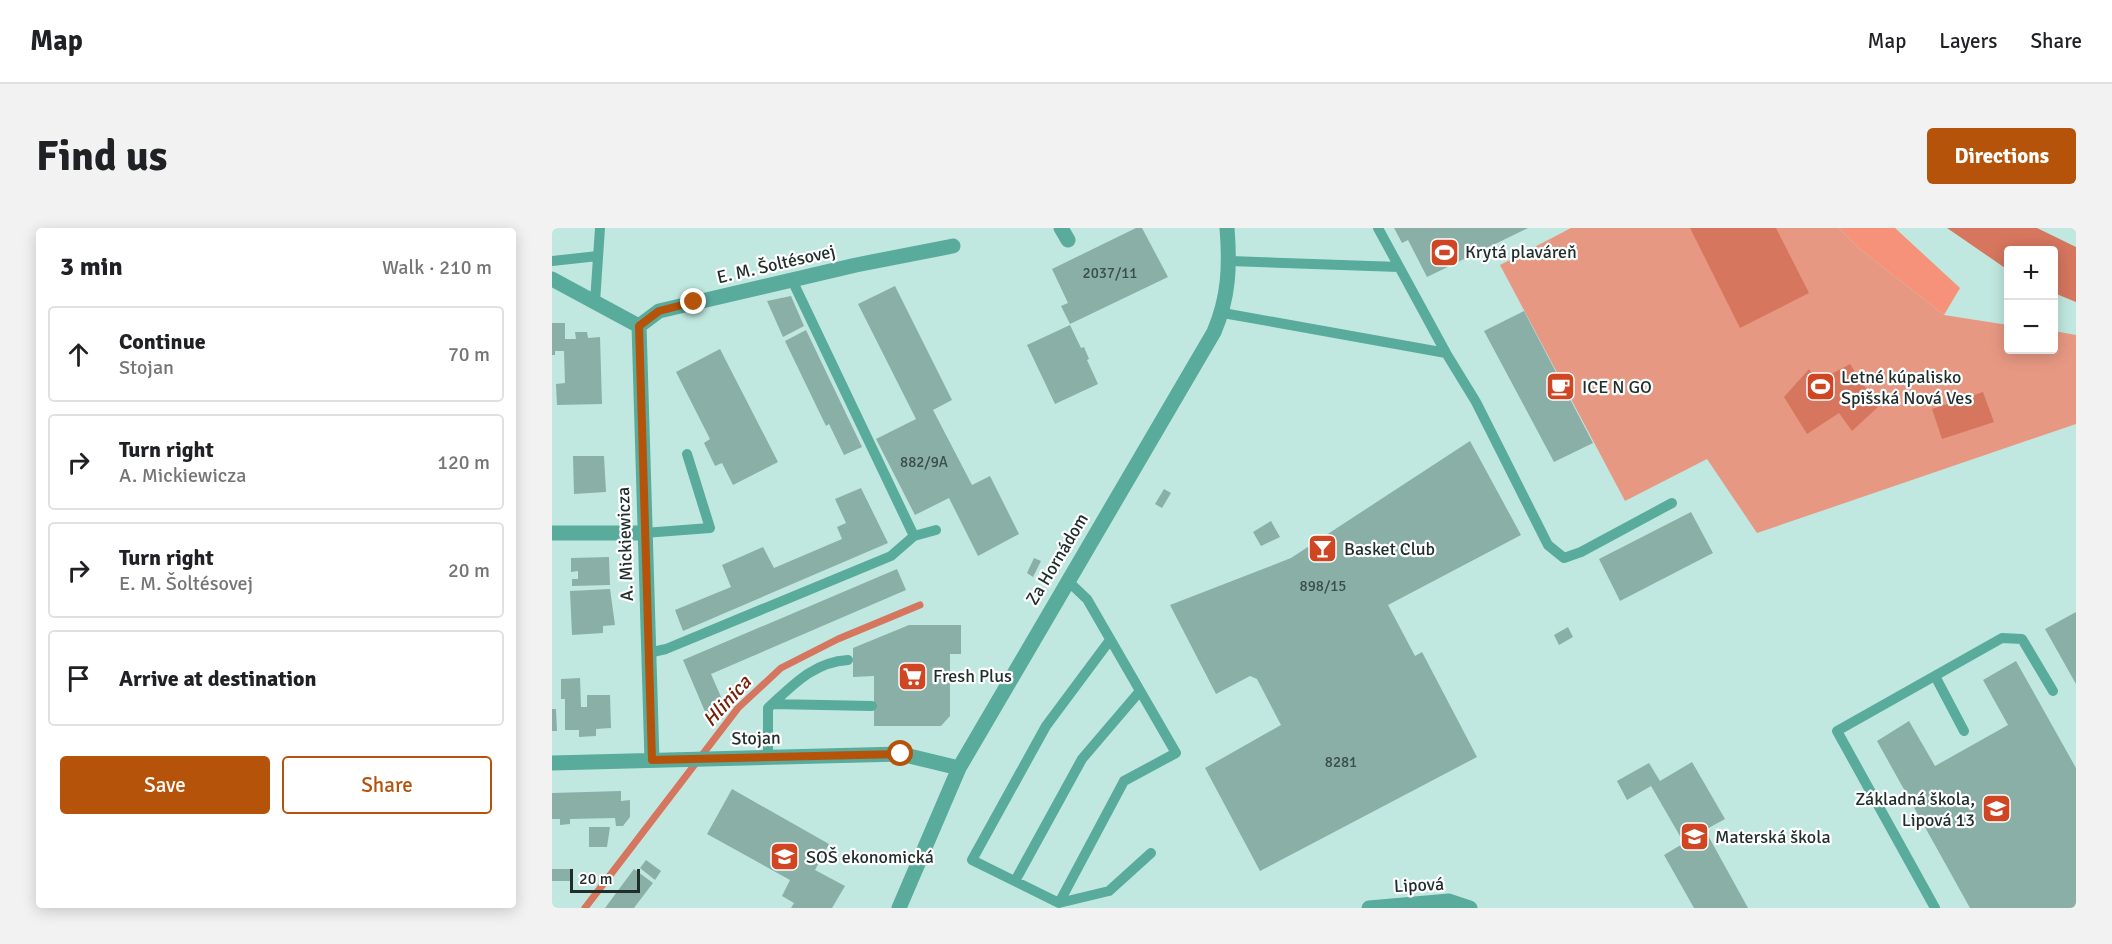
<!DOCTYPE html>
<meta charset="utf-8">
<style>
body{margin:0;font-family:Signika,sans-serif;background:#f2f2f2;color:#202124}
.controls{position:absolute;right:18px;top:18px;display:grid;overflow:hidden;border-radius:6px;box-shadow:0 3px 15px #0003}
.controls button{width:54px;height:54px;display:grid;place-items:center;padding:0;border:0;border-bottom:2px solid #e0e0e0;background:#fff;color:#202124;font:30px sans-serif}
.scale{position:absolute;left:18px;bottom:15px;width:70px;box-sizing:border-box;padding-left:6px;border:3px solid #1f2e2b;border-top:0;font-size:16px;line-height:21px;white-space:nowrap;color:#1f2e2b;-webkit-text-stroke:4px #fff;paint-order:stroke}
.stop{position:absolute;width:18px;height:18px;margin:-14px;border:4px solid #b45309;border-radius:50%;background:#fff}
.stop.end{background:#b45309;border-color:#fff;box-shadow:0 2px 6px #0008}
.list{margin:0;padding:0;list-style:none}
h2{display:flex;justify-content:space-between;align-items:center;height:78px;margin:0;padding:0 24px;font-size:26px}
h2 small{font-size:20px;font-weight:400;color:#757577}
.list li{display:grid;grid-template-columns:39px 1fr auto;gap:18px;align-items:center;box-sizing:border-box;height:96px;margin:0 12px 12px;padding:0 12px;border:2px solid #e0e0e0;border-radius:6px}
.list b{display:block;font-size:22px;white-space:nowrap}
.list p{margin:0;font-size:20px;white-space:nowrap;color:#757577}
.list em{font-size:20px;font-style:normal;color:#757577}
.actions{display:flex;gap:12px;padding:18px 24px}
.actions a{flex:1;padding:14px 0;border:2px solid #b45309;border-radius:6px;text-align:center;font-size:21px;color:#b45309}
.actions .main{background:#b45309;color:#fff}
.icon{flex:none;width:33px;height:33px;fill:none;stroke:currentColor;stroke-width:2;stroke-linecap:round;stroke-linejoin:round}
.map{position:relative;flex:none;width:1524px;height:680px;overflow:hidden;border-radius:6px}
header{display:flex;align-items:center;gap:36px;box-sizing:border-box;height:84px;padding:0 30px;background:#fff;border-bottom:2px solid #e0e0e0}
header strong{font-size:28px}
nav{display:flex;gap:33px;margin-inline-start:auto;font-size:21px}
.intro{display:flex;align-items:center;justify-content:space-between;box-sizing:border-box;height:144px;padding:0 36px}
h1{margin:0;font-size:42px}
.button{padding:15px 27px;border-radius:6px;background:#b45309;color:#fff;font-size:21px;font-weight:700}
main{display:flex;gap:36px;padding:0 36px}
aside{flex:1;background:#fff;border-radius:6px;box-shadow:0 3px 15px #0003}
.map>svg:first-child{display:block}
.green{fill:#e79883}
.forest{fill:#f59279}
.water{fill:#d6765e}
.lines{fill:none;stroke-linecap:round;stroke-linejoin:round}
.stream{stroke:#d6765e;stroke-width:7}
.building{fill:#89afa7}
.lane{stroke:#59ab9c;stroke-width:10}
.street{stroke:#59ab9c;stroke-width:15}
.route{stroke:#b45309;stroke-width:8}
.labels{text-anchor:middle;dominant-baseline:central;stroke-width:4.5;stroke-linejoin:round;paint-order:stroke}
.number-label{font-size:15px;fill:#3a4e4a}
.poi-label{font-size:18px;fill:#1f2e2b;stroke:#fff;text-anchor:start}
.street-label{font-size:18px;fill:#1f2e2b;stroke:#fff}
.water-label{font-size:20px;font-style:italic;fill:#762008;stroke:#fff}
</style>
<header>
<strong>Map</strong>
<nav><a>Map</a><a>Layers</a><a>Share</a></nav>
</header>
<div class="intro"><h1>Find us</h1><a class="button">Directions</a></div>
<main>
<aside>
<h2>3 min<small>Walk · 210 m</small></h2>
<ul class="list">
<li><svg class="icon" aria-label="ahead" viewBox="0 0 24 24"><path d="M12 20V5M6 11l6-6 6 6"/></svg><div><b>Continue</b><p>Stojan</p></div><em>70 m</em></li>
<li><svg class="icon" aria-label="right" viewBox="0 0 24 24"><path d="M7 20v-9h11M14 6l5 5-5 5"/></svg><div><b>Turn right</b><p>A. Mickiewicza</p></div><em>120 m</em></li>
<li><svg class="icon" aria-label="right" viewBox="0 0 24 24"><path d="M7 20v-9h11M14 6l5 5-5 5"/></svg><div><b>Turn right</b><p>E. M. Šoltésovej</p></div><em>20 m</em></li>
<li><svg class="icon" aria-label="arrive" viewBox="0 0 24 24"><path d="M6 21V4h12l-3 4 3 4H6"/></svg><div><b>Arrive at destination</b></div></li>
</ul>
<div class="actions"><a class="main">Save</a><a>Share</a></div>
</aside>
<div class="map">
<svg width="1524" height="680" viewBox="0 0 1524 680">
<rect width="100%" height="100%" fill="#c1e8e0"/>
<path class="green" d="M1019 0H1287L1308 21 1392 87 1456 97V122H1502V103L1524 107V196L1205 305 1155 231 1073 273 948 37Z"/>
<path class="forest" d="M1287 0H1343L1408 60 1392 87 1308 21Z"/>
<path class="water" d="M1138 0H1224L1257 65 1188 100Z
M1395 0H1485L1524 19V74L1502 65V22H1456V42Z
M1298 136 1326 179 1300 203 1287 185 1255 206 1232 169 1257 141 1266 153Z
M1431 164 1442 194 1390 211 1380 181Z"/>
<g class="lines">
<path class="stream" d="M33 680 186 480 229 440 286 411 368 377"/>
</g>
<path class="building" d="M584 0H590L616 49 518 96 509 78 516 75 500 41Z
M842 0H976L875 49 856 12 850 15Z
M343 58 400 172 381 182 420 257 438 248 467 306 426 328 397 270 363 287 324 211 364 191 306 76Z
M239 68 252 98 231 109 215 73Z
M972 83 1041 215 1002 234 932 103Z
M0 95H13V111H24L23 104H35L36 110 48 109 50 176 5 177 4 156 13 155 12 123H3V127H0Z
M518 97 529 120 532 119 537 131 535 132 546 156 503 176 475 117Z
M254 102 310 219 292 227 277 196 274 198 233 113Z
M168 121 226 234 181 257 170 235 163 238 152 215 158 211 124 144Z
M918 213 969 307 836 377 863 428 870 424 925 529 708 643 653 540 729 497 705 451 698 448 664 466 618 377 739 330Z
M21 228H52L54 264 22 266Z
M309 260 336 315 131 403 123 382 179 359 170 337 211 319 222 340 290 311 285 299 294 295 283 271Z
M612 261 619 265 610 280 603 276Z
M1139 284 1161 325 1068 373 1047 331Z
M719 293 728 309 709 318 701 304Z
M57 329 58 357 20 358V351H26V343L19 344V330Z
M482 330 489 333 481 349 475 345Z
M345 341 354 362 159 446 173 478 154 486 131 432Z
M58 361 63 397 51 398V405L20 407 18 363Z
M1524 384V456L1493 401Z
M357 397H409V426H398V488L389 498H322V448L301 449V420Z
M1016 399 1021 409 1007 417 1002 407Z
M1464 433 1524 540V680H1418L1325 513 1357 493 1383 538 1456 497 1431 452Z
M28 450 29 479H35V467H58L59 500 44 501V508L27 509V502H13V471H9V451Z
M0 481H4L5 503H0Z
M1140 534 1173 591 1153 602 1196 680H1142L1112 627 1132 615 1099 558 1075 572 1065 553 1097 535 1108 553Z
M180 561 277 616 263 642 293 658 280 680H239L242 675 230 668 238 652 155 606Z
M69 563V573L78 572V589L71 598H64L63 590 18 591V596L8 597V591H0V565Z
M37 599H58L55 619H37Z
M94 632 109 643 103 652 88 640Z
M0 641H18L19 653H0Z
M82 641 101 655 88 672 82 680H53Z"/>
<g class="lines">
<path class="lane" d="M826 0 894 125
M0 33 46 28
M678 33 847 39
M240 52 362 308 384 302
M43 74 48 0
M671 85 894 125 924 174 996 317 1012 330 1029 324 1120 275
M92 305 158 300 135 226
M515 352 535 371 624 525 572 553 507 675 420 632 494 498 558 412
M96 425 114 421 339 328 362 308
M1383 448 1412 503
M220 476 320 478
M216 529V480C240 458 261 434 296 432
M463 653 530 531 588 463
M507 675 557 663 599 625
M1383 680 1285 503 1450 410 1470 411 1501 463"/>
<path class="street" d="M509 0 516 12
M0 51 87 98
M87 98 100 532
M87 98 107 83 304 37 401 18
M0 305H92
M0 535 349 526 407 540
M347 680 407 540 662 104C677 69 678 38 675 0
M817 680 897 673 918 680"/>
</g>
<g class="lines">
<path class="route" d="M142 74 107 83 87 98 100 532 349 526"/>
</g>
<defs>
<symbol id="stadium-square" viewBox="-11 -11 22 22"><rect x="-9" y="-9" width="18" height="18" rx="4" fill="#d04623" stroke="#fff"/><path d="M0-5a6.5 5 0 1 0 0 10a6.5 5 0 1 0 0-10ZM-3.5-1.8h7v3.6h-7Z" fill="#fff"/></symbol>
<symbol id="cafe-square" viewBox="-11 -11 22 22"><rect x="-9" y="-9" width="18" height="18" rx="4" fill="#d04623" stroke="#fff"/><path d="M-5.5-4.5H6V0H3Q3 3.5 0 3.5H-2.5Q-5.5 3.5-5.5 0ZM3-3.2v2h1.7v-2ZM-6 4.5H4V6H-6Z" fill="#fff"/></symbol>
<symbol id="bar-square" viewBox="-11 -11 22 22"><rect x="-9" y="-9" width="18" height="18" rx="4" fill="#d04623" stroke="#fff"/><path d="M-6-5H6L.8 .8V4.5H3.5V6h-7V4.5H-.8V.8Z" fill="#fff"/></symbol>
<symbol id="supermarket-square" viewBox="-11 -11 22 22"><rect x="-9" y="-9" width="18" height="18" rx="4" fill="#d04623" stroke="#fff"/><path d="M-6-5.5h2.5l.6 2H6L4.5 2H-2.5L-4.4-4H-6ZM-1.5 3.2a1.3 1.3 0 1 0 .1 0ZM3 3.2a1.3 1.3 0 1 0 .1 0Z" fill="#fff"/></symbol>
<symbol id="school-square" viewBox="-11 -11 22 22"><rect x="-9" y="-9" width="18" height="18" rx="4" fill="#d04623" stroke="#fff"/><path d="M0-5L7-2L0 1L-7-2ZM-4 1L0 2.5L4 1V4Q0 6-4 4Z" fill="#fff"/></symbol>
</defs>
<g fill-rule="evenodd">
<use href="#stadium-square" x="876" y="8" width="33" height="33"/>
<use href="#cafe-square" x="992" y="142" width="33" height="33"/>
<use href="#stadium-square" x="1252" y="142" width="33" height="33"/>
<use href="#bar-square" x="754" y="304" width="33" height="33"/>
<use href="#supermarket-square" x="344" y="432" width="33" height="33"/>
<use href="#school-square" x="1428" y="564" width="33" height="33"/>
<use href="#school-square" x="1126" y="592" width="33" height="33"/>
<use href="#school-square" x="216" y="612" width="33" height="33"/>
</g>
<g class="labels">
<g class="number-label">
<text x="558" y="45">2037/11</text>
<text x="372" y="234">882/9A</text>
<text x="771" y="358">898/15</text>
<text x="789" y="534">8281</text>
</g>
<g class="poi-label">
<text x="913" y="24">Krytá plaváreň</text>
<text x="1289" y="149">Letné kúpalisko<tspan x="1289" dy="21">Spišská Nová Ves</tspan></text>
<text x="1030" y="159">ICE N GO</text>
<text x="792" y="321">Basket Club</text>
<text x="381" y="448">Fresh Plus</text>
<text x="1423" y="571" text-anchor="end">Základná škola,<tspan x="1423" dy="21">Lipová 13</tspan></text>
<text x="1163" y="609">Materská škola</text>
<text x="254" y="629">SOŠ ekonomická</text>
</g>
<g class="street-label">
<text transform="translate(224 36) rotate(-13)">E. M. Šoltésovej</text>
<text transform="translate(73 316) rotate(-92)">A. Mickiewicza</text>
<text transform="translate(505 331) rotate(-59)">Za Hornádom</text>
<text transform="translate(204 510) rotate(-1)">Stojan</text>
<text transform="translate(867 657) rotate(-3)">Lipová</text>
</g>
<g class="water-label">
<text transform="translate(175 473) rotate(-48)">Hlinica</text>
</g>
</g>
</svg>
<div class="controls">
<button>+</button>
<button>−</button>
</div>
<div class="scale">20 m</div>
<div class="stop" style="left:349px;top:526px"></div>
<div class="stop end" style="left:142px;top:74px"></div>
</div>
</main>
